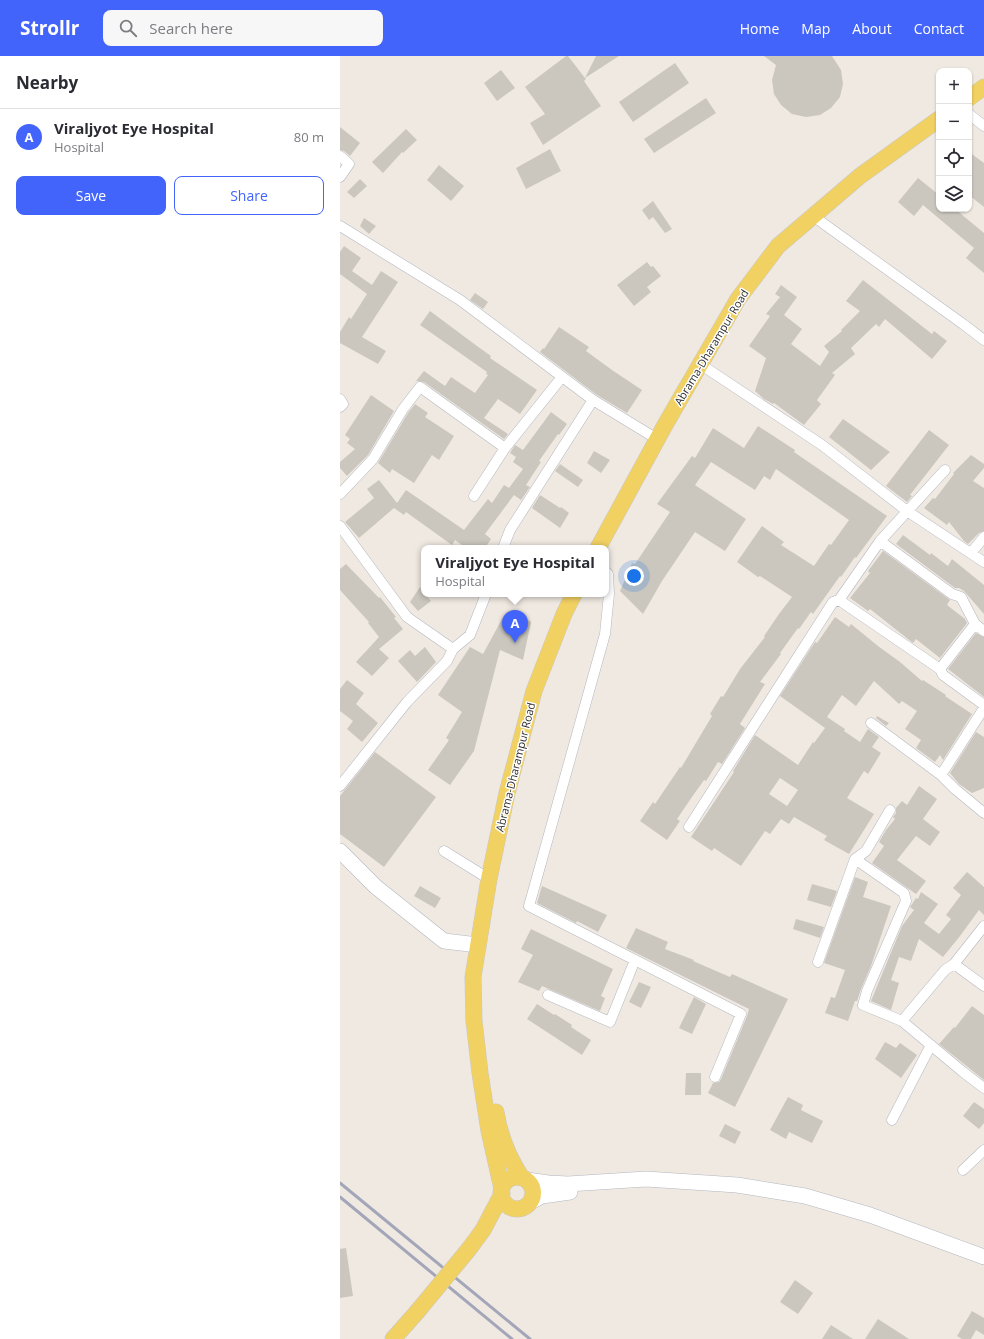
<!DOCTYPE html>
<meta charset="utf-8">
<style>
body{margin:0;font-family:"Open Sans",sans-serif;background:#f7f7f7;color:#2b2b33}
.controls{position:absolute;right:12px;top:12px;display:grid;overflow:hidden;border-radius:8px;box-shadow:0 1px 3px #0004}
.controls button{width:36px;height:36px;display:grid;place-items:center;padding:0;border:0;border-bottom:1px solid #e1e1e2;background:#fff;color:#2b2b33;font:20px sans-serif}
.you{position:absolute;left:294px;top:520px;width:14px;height:14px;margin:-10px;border:3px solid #fff;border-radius:50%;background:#1a73e8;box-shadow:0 0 0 6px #1a73e833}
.badge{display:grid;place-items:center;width:26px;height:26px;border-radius:50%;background:#4264fb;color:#fff;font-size:13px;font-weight:700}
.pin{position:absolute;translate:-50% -33px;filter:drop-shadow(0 1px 2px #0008)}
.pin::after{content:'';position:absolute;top:21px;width:14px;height:12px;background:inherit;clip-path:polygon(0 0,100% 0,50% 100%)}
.popup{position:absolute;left:81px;top:489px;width:188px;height:52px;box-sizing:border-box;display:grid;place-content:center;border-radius:8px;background:#fff;filter:drop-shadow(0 1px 3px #0005);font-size:13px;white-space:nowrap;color:#7c7c81}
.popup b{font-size:15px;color:#2b2b33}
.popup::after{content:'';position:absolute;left:50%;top:100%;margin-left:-8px;border:8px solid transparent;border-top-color:#fff}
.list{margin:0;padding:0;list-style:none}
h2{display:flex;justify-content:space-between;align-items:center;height:52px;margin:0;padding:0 16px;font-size:17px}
h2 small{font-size:13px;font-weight:400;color:#7c7c81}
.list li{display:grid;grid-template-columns:26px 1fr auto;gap:12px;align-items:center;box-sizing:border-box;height:56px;padding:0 16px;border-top:1px solid #e1e1e2}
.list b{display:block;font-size:15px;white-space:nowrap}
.list p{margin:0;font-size:13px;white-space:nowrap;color:#7c7c81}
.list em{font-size:13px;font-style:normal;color:#7c7c81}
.actions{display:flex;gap:8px;padding:12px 16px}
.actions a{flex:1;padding:9px 0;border:1px solid #4264fb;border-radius:8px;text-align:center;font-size:14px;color:#4264fb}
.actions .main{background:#4264fb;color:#fff}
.icon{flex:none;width:22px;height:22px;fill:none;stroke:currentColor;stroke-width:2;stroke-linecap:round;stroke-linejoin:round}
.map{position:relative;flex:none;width:644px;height:1283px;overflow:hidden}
header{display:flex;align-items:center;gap:24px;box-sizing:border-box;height:56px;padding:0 20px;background:#4264fb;color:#fff}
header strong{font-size:19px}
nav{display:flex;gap:22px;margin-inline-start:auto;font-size:14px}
.search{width:280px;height:36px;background:#f7f7f7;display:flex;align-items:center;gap:10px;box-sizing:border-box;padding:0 14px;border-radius:8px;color:#7c7c81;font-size:15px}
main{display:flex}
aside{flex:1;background:#fff}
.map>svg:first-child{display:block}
.building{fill:#cbc7bf;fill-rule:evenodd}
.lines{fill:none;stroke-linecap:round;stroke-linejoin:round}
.street-casing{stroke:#b4b7c1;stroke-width:11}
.secondary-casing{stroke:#b4b7c1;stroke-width:16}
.primary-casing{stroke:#c9c9c9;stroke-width:17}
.street{stroke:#fff;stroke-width:10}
.secondary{stroke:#fff;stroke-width:15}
.primary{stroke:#f2d163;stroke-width:16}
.rail{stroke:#a3a6b8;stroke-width:3}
.primary-bridge-casing{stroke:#c9c9c9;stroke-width:17;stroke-linecap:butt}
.primary-bridge{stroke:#f2d163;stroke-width:16}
.labels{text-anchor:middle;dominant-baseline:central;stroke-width:3;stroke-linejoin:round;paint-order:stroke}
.street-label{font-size:11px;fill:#2e2e2e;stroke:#fff}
</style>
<header>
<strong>Strollr</strong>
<div class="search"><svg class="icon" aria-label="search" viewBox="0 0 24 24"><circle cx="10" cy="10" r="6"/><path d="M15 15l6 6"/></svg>Search here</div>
<nav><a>Home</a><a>Map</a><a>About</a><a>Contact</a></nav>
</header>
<main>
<aside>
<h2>Nearby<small></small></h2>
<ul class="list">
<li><span class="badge">A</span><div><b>Viraljyot Eye Hospital</b><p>Hospital</p></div><em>80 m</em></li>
</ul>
<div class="actions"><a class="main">Save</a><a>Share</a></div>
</aside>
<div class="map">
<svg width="644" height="1283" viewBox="0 0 644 1283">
<rect width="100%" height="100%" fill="#efe9e1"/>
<path class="building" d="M226 0H228L245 22 256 0H279L245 22 246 23 244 25 261 50 203 89 190 67 205 58 185 31Z
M424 0H492L501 14 503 28 500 41 491 52 480 59 466 61 452 58 441 49 434 38 432 24 436 9Z
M335 7 349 27 293 66 279 46Z
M161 14 175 32 157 45 144 27Z
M366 42 376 57 314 97 304 83Z
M0 71 20 87 10 100 4 95 0 94Z
M66 73 77 84 63 97 62 96 43 117 32 106Z
M210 93 221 115 186 133 176 112Z
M629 96 644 107V151L629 139Z
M99 109 124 130 111 145 87 124Z
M578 122 599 139V153H615L644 177V217L626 202 634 192 583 149 574 160 558 146Z
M20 123 27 130 14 142 7 136Z
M313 145 332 173 325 177 313 161 309 164 302 154Z
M24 162 36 170 29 178 20 170Z
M4 190 21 202 12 215 32 229 41 215 58 226 22 281 46 295 38 308 0 287V276L9 261 11 263 27 238 0 218V196Z
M307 206 311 211 313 210 321 220 307 231 311 236 294 250 277 229Z
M523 224 592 278 594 275 607 285 592 303 545 263 539 271 536 268 511 292 515 298 492 317 495 319 477 344 481 348 464 369 434 347 433 348 424 343 415 335 426 302 409 290 430 260 426 258 440 241 435 238 441 229 457 241 444 259 462 273 451 288 480 310 489 296 484 290 502 275 501 274 520 255 506 245Z
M135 237 148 246 143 253 130 244Z
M90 255 137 290 151 300 150 302 197 334 180 358 158 343 144 362 168 378 164 383 84 326 76 325 84 315 105 330 111 321 135 337 148 319 146 318 147 316 80 269Z
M219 271 249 291 246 295 272 314 302 334 287 357 257 339 200 296 203 292 204 293Z
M31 339 54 355 28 399 7 420 0 412V406L15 393 7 387 10 383 5 379Z
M75 348 88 357 85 361 114 380 99 404 92 399 74 427 52 413 50 417 38 407 68 357Z
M211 356 227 368 219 379 218 378 199 405 201 406 186 429 190 431 181 444 174 439 145 478 151 483 145 492H126L115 484 112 489 66 456 64 459 54 452 19 482 5 466 34 442 27 433 39 424 57 447 66 434 124 474 148 443 152 447 164 429 169 432 183 413 173 406 176 401 170 397 175 389 183 394Z
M503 363 550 396 531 414 489 381Z
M418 370 455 394 454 396 547 460 516 502 515 501 501 521 500 520 473 558 471 556 459 573 458 572 440 597 441 598 420 626 425 628 400 668 405 672 382 708 378 706 366 725 364 724 352 741 337 763 340 765 327 784 300 765 313 746 315 748 340 711 341 712 372 660 370 658 381 640 383 641 400 613 425 581 424 580 439 558 452 541 420 520 418 521 397 506 422 470 444 486 441 489 474 510 489 488 491 489 509 464 436 413 430 424 424 420 415 434 371 406 355 429 406 463 385 495 355 476 322 525 303 558 280 535 292 507 295 508 330 456 317 448 352 400 355 402 373 372 404 392Z
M589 374 609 389 570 439 572 440 567 446 546 430Z
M254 395 270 404 261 417 247 407Z
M631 399 644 408V412L633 425 644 432V475L639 477 628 488 624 485 609 466 607 469 584 452 593 442 595 443 614 418 613 417Z
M220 408 243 424 238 431 215 415Z
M200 439 220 452 221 451 229 457 220 472 192 452Z
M563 479 590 499 591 497 608 510 612 503 644 529V558L624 535 619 532H615L556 488Z
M543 495 610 544 607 549 625 563 627 567 600 602 576 583 573 587 530 553 528 555 510 542 530 517 528 515Z
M6 508 39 542 40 541 56 561 54 562 63 573 39 593 49 602 32 620 16 606 39 581 28 567 29 566 0 534V513Z
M80 531 84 538H85L91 545 78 555 70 546Z
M179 558 191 566 183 604 160 594 134 695 110 729 88 714 109 684 106 682 122 656 98 639 130 591 143 598 162 563 173 568Z
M495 561 509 571 511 568 538 590 560 606 582 625 583 624 606 639 605 640 632 658 603 704 600 699 595 706 576 692 581 684 565 673 577 655 562 645 559 648 534 625 516 650 502 639 487 661 505 673 504 675 520 686 528 673 539 681 532 691 541 697 528 718 524 715 507 742 534 758 509 798 484 784 487 780 454 761 449 768 441 763 430 778 425 775 401 810 374 792 372 795 351 781 394 716 393 715 415 679 458 709 473 686 474 687 485 672 440 640 475 586 477 587ZM440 722 458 734 447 750 429 738Z
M636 577 644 581V641L608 613Z
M85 591 96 606 77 626 58 605 70 594 75 600Z
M7 624 24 637 16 648 38 667 22 686 7 673 13 665 0 655V633Z
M537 660 549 667 546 670 536 662Z
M636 676 644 681V732L632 737 619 728 610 717Z
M35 696 96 741 44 811 0 778V740Z
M579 730 597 743 583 763 600 776 590 790 576 780 557 804 586 825 576 838 532 807 544 790 539 786 546 774 555 763 553 761 556 757V752L562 745 567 749Z
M627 816 644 831V859L639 854 620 880 603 901 579 883 571 905 559 901 551 924 559 927 551 954 531 945 562 870 574 854 570 851 576 842 578 843 581 836 598 848 584 867 599 878 611 863 606 859 621 839 613 832Z
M515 821 528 826 523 841 551 850 531 910 521 933 517 945H515L508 965 485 957 491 941 495 942 505 914 484 907Z
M472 828 497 835 491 851 467 844Z
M80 830 101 842 95 852 74 840Z
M202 830 267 859 258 876 237 865 236 867 197 847Z
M456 863 484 871 480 882 453 873Z
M296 872 328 886 325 893 354 904 353 905 390 921 392 918 448 943 395 1051 368 1037 373 1027 379 1026 381 1023 407 960 409 953 286 892Z
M191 873 273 913 261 940 265 942 260 955 202 930 199 935 178 926 193 899 181 893Z
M299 926 311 931 301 952 289 946Z
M354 941 366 948 352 978 339 972Z
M197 948 214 959 215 958 232 969 231 971 251 984 242 999 187 963Z
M632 950 644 959V1024L599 988 614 971 615 972Z
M545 986 556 992 560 987 577 999 561 1022 535 1003Z
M346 1017H361V1039H345Z
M448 1041 463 1049 461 1054 483 1065 472 1087 449 1076 446 1083 430 1074Z
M634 1046 644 1053V1067L639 1073 623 1060Z
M385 1068 401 1076 395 1088 379 1080Z
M6 1192 13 1240 0 1242V1193Z
M455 1224 473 1237 458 1258 440 1246Z
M632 1255 644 1262V1279L636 1274 631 1283H622L617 1280Z
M538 1263 569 1283H525Z
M491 1269 513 1283H482Z"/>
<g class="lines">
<defs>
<path id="street" d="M629 58 644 70
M0 100 9 108 0 121
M473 160 623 268 644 284
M0 170 120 244 253 344 317 383
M360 308 482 389 567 455 644 506
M0 343 3 348 0 351
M0 438 33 403 63 353 80 331 165 392
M134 440 165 392 222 321
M0 470 67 561 113 593
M540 485 612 538 621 541 635 568 644 575
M163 492 170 474 253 344
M631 497 644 481
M266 516 268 518 269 538 265 578 189 850 401 958 375 1021
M499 544 600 613 603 619 644 649
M600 613 635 568
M531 667 601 719 615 733 644 757
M601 719 644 652
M0 730 67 646 107 605 113 593 130 579 146 538
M349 771 493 546 499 544 540 485 605 414
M104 795 149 823
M515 803 564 837 566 845 527 935 523 949 562 965 623 1016 644 1032
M478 906 515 803 526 795 550 754
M614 908 644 930
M208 939 270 966 295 904
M562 965 605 914 614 908 644 870
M552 1064 591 989
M623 1114 644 1094"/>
<path id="secondary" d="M0 795 36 831 104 885 138 889
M187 1124 208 1127 228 1128 306 1123 397 1129 465 1140 530 1159 644 1201
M189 1147 202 1140 230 1136"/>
<path id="primary" d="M629 42 644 31
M258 492 325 369 398 243 438 190 520 120 599 63
M156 1056C160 1081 168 1101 182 1122
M161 1137a16 16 0 1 1 32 0a16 16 0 1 1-32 0Z
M162 1133 149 1075 140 1017 134 965 133 921 149 823 167 737 194 635 224 558 234 538
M129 1193 143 1174 162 1138
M53 1283 77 1256"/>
</defs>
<use href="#street" class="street-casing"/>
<use href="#secondary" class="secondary-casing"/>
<use href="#primary" class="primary-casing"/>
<use href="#street" class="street"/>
<use href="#secondary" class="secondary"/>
<use href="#primary" class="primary"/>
<path class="rail" d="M0 1127 190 1283
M0 1141 172 1283"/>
<defs>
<path id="primary-bridge" d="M77 1256 129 1193"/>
</defs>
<use href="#primary-bridge" class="primary-bridge-casing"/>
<use href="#primary-bridge" class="primary-bridge"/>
</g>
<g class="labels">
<g class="street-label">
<text transform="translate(371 291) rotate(-59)">Abrama-Dharampur Road</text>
<text transform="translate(175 711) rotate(-76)">Abrama-Dharampur Road</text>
</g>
</g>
</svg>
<div class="controls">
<button>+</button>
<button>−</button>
<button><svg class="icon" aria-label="locate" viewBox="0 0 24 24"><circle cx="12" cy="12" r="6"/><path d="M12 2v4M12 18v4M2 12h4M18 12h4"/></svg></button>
<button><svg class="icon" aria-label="layers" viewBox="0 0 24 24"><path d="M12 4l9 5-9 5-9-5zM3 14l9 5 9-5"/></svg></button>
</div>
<div class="you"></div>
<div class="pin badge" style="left:175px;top:587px">A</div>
<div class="popup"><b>Viraljyot Eye Hospital</b>Hospital</div>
</div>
</main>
